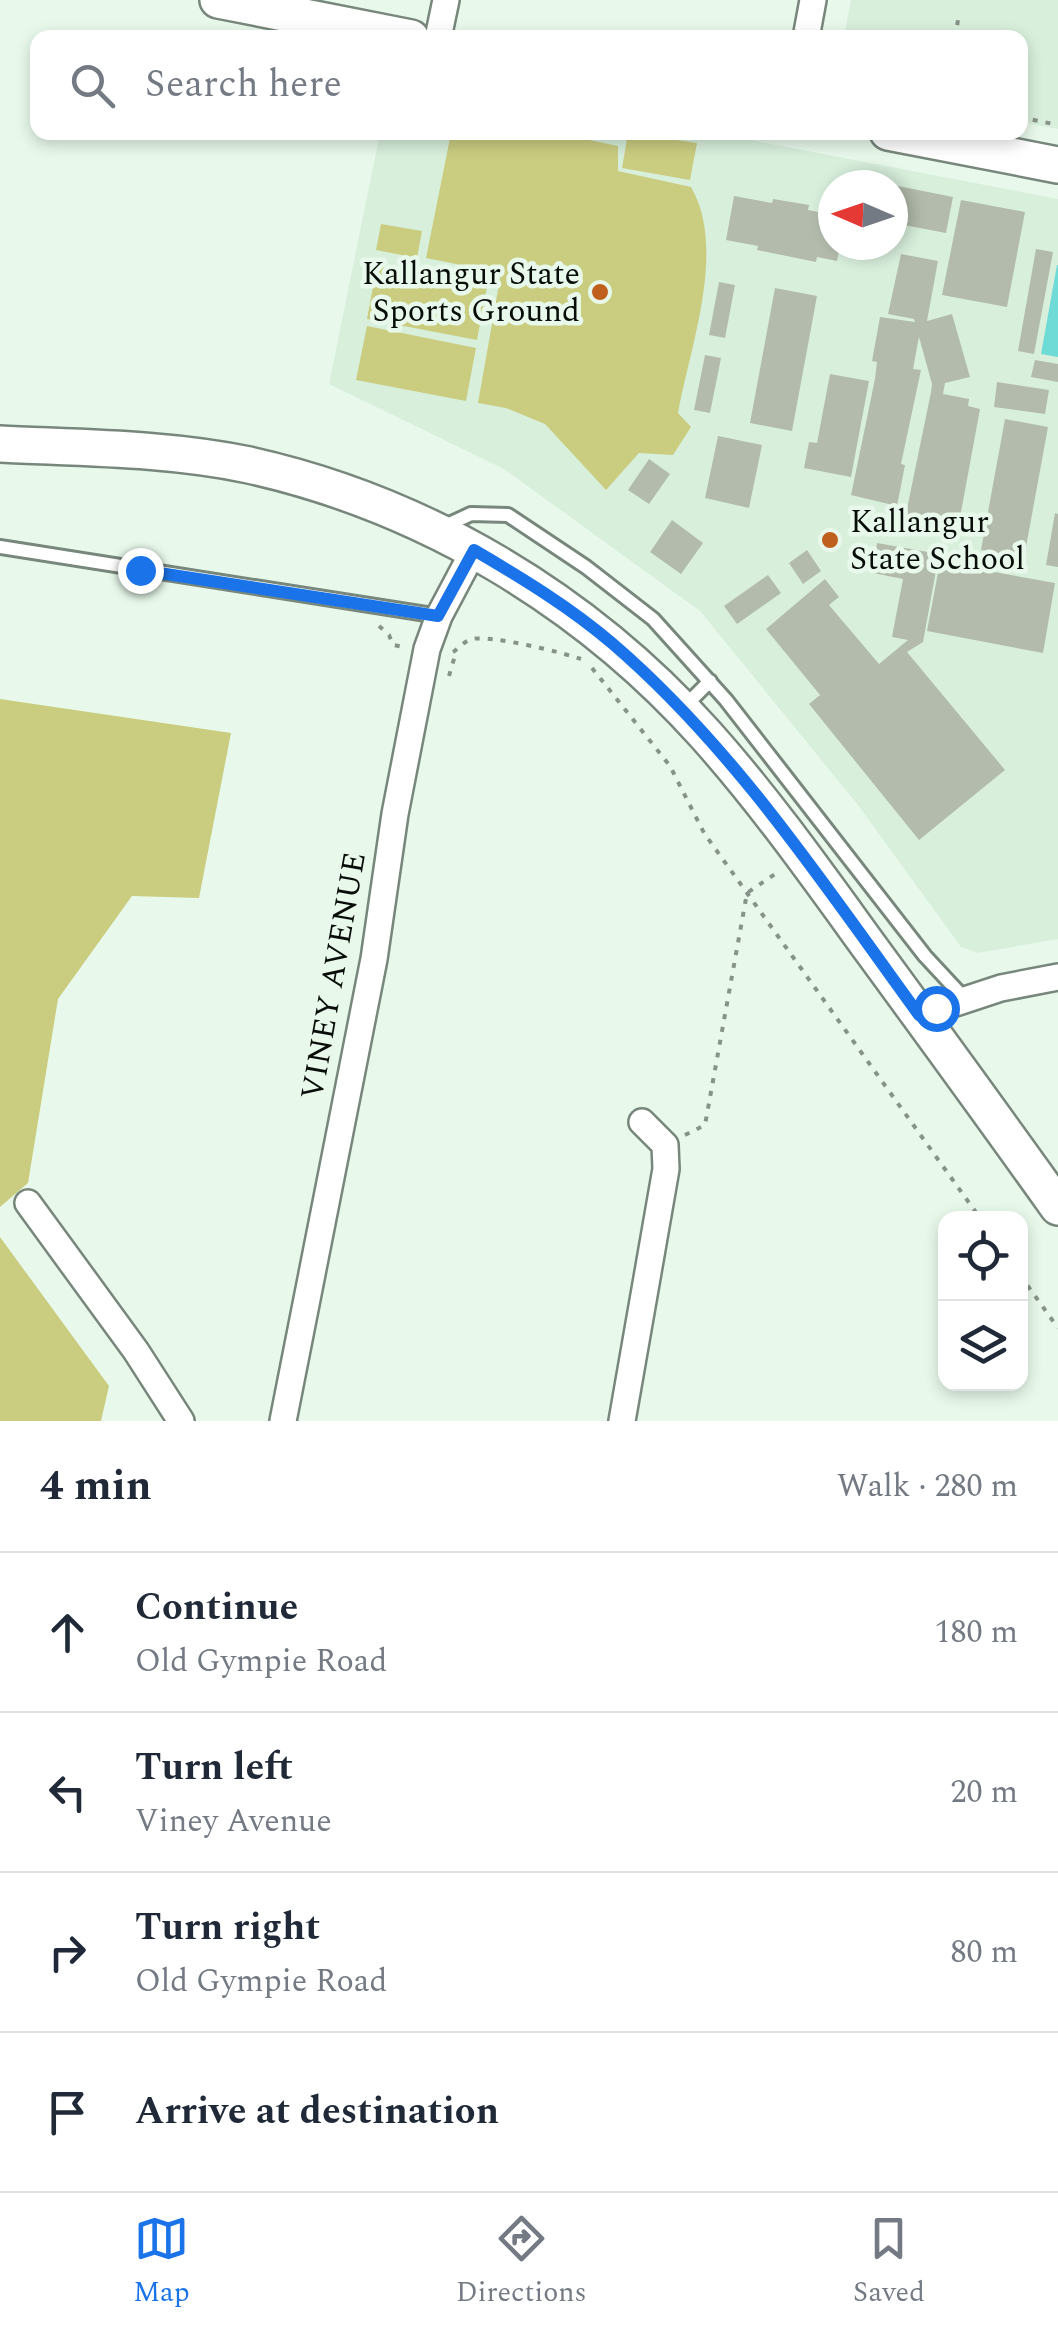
<!DOCTYPE html>
<meta charset="utf-8">
<style>
body{margin:0;font-family:Spectral,serif;background:#f6f6f7;color:#1f2937}
.controls{position:absolute;right:30px;bottom:30px;display:grid;overflow:hidden;border-radius:20px;box-shadow:0 5px 15px #0003}
.controls button{width:90px;height:90px;display:grid;place-items:center;padding:0;border:0;border-bottom:2px solid #e0e1e3;background:#fff;color:#1f2937;font:50px sans-serif}
.compass{position:absolute;left:818px;top:170px;width:90px;height:90px;border-radius:50%;background:#fff;box-shadow:0 5px 15px #0003;rotate:272deg}
.stop{position:absolute;width:30px;height:30px;margin:-22px;border:8px solid #1a73e8;border-radius:50%;background:#fff}
.stop.end{background:#1a73e8;border-color:#fff;box-shadow:0 2px 10px #0008}
.list{margin:0;padding:0;list-style:none}
h2{display:flex;justify-content:space-between;align-items:center;height:130px;margin:0;padding:0 40px;font-size:42px}
h2 small{font-size:32px;font-weight:400;color:#747a83}
.list li{display:grid;grid-template-columns:65px 1fr auto;gap:30px;align-items:center;box-sizing:border-box;height:160px;padding:0 40px;border-top:2px solid #e0e1e3}
.list b{display:block;font-size:38px;white-space:nowrap}
.list p{margin:0;font-size:32px;white-space:nowrap;color:#747a83}
.list em{font-size:32px;font-style:normal;color:#747a83}
.icon{flex:none;width:55px;height:55px;fill:none;stroke:currentColor;stroke-width:2;stroke-linecap:round;stroke-linejoin:round}
.map{position:relative;flex:none;width:1058px;height:1421px;overflow:hidden}
.search{position:absolute;background:#fff;box-shadow:0 5px 15px #0003;left:30px;right:30px;top:30px;height:110px;display:flex;align-items:center;gap:25px;box-sizing:border-box;padding:0 35px;border-radius:20px;color:#747a83;font-size:38px}
.sheet{height:770px;background:#fff}
nav{display:flex;justify-content:space-around;align-items:center;box-sizing:border-box;height:140px;border-top:2px solid #e0e1e3;background:#fff;font-size:28px;color:#747a83}
nav a{display:grid;justify-items:center;gap:5px}
nav .on{color:#1a73e8}
.map>svg:first-child{display:block}
.built{fill:#d8efdc;fill-rule:evenodd}
.green{fill:#cacd80}
.water{fill:#6edbd6}
.building{fill:#b3bcac}
.lines{fill:none;stroke-linecap:round;stroke-linejoin:round}
.lane-casing{stroke:#78877b;stroke-width:18}
.street-casing{stroke:#78877b;stroke-width:30}
.secondary-casing{stroke:#78877b;stroke-width:40}
.path{stroke:#879389;stroke-width:4;stroke-dasharray:5 8;stroke-linecap:butt}
.lane{stroke:#fff;stroke-width:12}
.street{stroke:#fff;stroke-width:25}
.secondary{stroke:#fff;stroke-width:35}
.route{stroke:#1a73e8;stroke-width:12}
.poi-dot{fill:#c0601e;stroke:#e8f9eb;stroke-width:4}
.labels{text-anchor:middle;dominant-baseline:central;stroke-width:9;stroke-linejoin:round;paint-order:stroke}
.poi-label{font-size:32px;fill:#080d09;stroke:#e8f9eb;text-anchor:end}
.street-label{font-size:32px;fill:#080d09;stroke:#e8f9eb}
</style>
<div class="map">
<svg width="1058" height="1421" viewBox="0 0 1058 1421">
<rect width="100%" height="100%" fill="#e8f9eb"/>
<path class="built" d="M851 0H1058V129L1021 122 1020 38 844 37Z
M380 133H714L1058 199V939L978 953 961 947 858 805 700 611 504 469 329 384ZM833 185H893V245H833Z"/>
<path class="green" d="M451 133H555L618 146V171L691 187C727 249 690 347 678 413L691 427 673 455 639 453 606 490 545 424 506 408 478 403 501 273 426 258Z
M628 133 697 143 690 180 622 168Z
M381 224 422 231 417 258 376 250Z
M377 265 487 287 477 340 367 319Z
M367 326 476 348 466 401 356 380Z
M0 699 231 733 199 898 132 896 58 999 28 1183 0 1207Z
M0 1237 109 1386 101 1421H0Z"/>
<path class="water" d="M1057 265H1058V357L1041 354Z"/>
<path class="building" d="M893 185 953 197 946 233 893 223Z
M734 196 772 203 773 199 809 205 808 210 833 215V245H840L837 261 817 257 816 262 757 250 758 246 726 240Z
M961 200 1025 212 1007 307 942 295Z
M1036 249 1053 252 1034 354 1018 351Z
M901 254 938 261 927 321 952 314 970 377 945 383 943 394 969 399 968 406 980 409 957 534 890 523 893 507 907 509 931 392 932 384 919 337 913 369 921 370 901 464 905 465 897 506 851 495 875 379 877 362 872 361 880 317 915 322 914 319 888 314Z
M719 282 735 285 725 338 709 335Z
M775 288 817 296 792 431 750 423Z
M705 355 721 358 710 413 694 410Z
M1035 360 1058 364V382L1031 377Z
M830 374 869 381 851 477 804 468 809 442 817 443Z
M997 382 1049 390 1045 414 994 407Z
M1005 419 1048 427 1024 558 981 550Z
M718 436 762 445 749 508 705 498Z
M649 459 670 474 649 504 628 490Z
M1055 513 1058 514V567L1046 565Z
M672 520 703 543 681 574 650 552Z
M877 543 939 554 923 642 907 652 1005 770 919 840 809 704 820 695 766 629 825 579 839 597 829 605 879 664 908 640 892 637 903 579 873 573Z
M807 550 821 571 803 584 789 563Z
M940 562 1055 583 1043 653 927 631Z
M768 575 781 593 737 624 724 606Z"/>
<g class="lines">
<defs>
<path id="lane" d="M443 527 471 514 508 515 586 567 653 619 726 700 925 956 964 998
M0 547 439 616
M683 708 710 681"/>
<path id="street" d="M438 38 446 0
M806 38 813 0
M919 1015 1001 988 1058 977
M28 1203 136 1351 181 1421
M283 1421 374 959 395 814 427 649 439 616 474 550
M622 1421 666 1169 665 1145 642 1122"/>
<path id="secondary" d="M218 0 411 38
M888 132 1058 165
M0 444C82 448 168 448 249 465 424 504 585 600 705 734 765 801 818 876 871 949 934 1035 996 1120 1058 1207"/>
</defs>
<use href="#lane" class="lane-casing"/>
<use href="#street" class="street-casing"/>
<use href="#secondary" class="secondary-casing"/>
<path class="path" d="M955 38 959 14
M1020 117 1058 125
M379 626 389 635 393 645 404 647
M453 652C458 649 464 641 472 639 491 635 561 652 581 659
M592 668 670 766 704 833 980 1218
M449 676 456 652
M685 1135 705 1125 747 893 778 872
M1020 1275 1058 1328"/>
<use href="#lane" class="lane"/>
<use href="#street" class="street"/>
<use href="#secondary" class="secondary"/>
</g>
<g class="lines">
<path class="route" d="M140 570 438 616 474 550C522 578 571 608 613 644 735 749 825 886 919 1015L936 1008"/>
</g>
<g class="poi-dot">
<circle cx="600" cy="292" r="10"/>
<circle cx="830" cy="540" r="10"/>
</g>
<g class="labels">
<g class="poi-label">
<text x="580" y="274">Kallangur State<tspan x="580" dy="37">Sports Ground</tspan></text>
<text x="850" y="522" text-anchor="start">Kallangur<tspan x="850" dy="37">State School</tspan></text>
</g>
<g class="street-label">
<text transform="translate(334 976) rotate(-80)">VINEY AVENUE</text>
</g>
</g>
</svg>
<div class="controls">
<button><svg class="icon" aria-label="locate" viewBox="0 0 24 24"><circle cx="12" cy="12" r="6"/><path d="M12 2v4M12 18v4M2 12h4M18 12h4"/></svg></button>
<button><svg class="icon" aria-label="layers" viewBox="0 0 24 24"><path d="M12 4l9 5-9 5-9-5zM3 14l9 5 9-5"/></svg></button>
</div>
<svg class="compass" viewBox="-18 -18 36 36"><path d="M0-13l5 13h-10z" fill="#e53935"/><path d="M0 13l5-13h-10z" fill="#747a83"/></svg>
<div class="stop" style="left:936px;top:1008px"></div>
<div class="stop end" style="left:140px;top:570px"></div>
<div class="search"><svg class="icon" aria-label="search" viewBox="0 0 24 24"><circle cx="10" cy="10" r="6"/><path d="M15 15l6 6"/></svg>Search here</div>
</div>
<section class="sheet">
<h2>4 min<small>Walk · 280 m</small></h2>
<ul class="list">
<li><svg class="icon" aria-label="ahead" viewBox="0 0 24 24"><path d="M12 20V5M6 11l6-6 6 6"/></svg><div><b>Continue</b><p>Old Gympie Road</p></div><em>180 m</em></li>
<li><svg class="icon" aria-label="left" viewBox="0 0 24 24"><path d="M17 20v-9H6M10 6l-5 5 5 5"/></svg><div><b>Turn left</b><p>Viney Avenue</p></div><em>20 m</em></li>
<li><svg class="icon" aria-label="right" viewBox="0 0 24 24"><path d="M7 20v-9h11M14 6l5 5-5 5"/></svg><div><b>Turn right</b><p>Old Gympie Road</p></div><em>80 m</em></li>
<li><svg class="icon" aria-label="arrive" viewBox="0 0 24 24"><path d="M6 21V4h12l-3 4 3 4H6"/></svg><div><b>Arrive at destination</b></div></li>
</ul>
</section>
<nav>
<a class="on"><svg class="icon" aria-label="map" viewBox="0 0 24 24"><path d="M3 6l6-2 6 2 6-2v14l-6 2-6-2-6 2zM9 4v14M15 6v14"/></svg>Map</a>
<a><svg class="icon" aria-label="directions" viewBox="0 0 24 24"><path d="M12 3l9 9-9 9-9-9zM9 14v-3h6M13 9l2 2-2 2"/></svg>Directions</a>
<a><svg class="icon" aria-label="saved" viewBox="0 0 24 24"><path d="M7 4h10v16l-5-4-5 4z"/></svg>Saved</a>
</nav>
